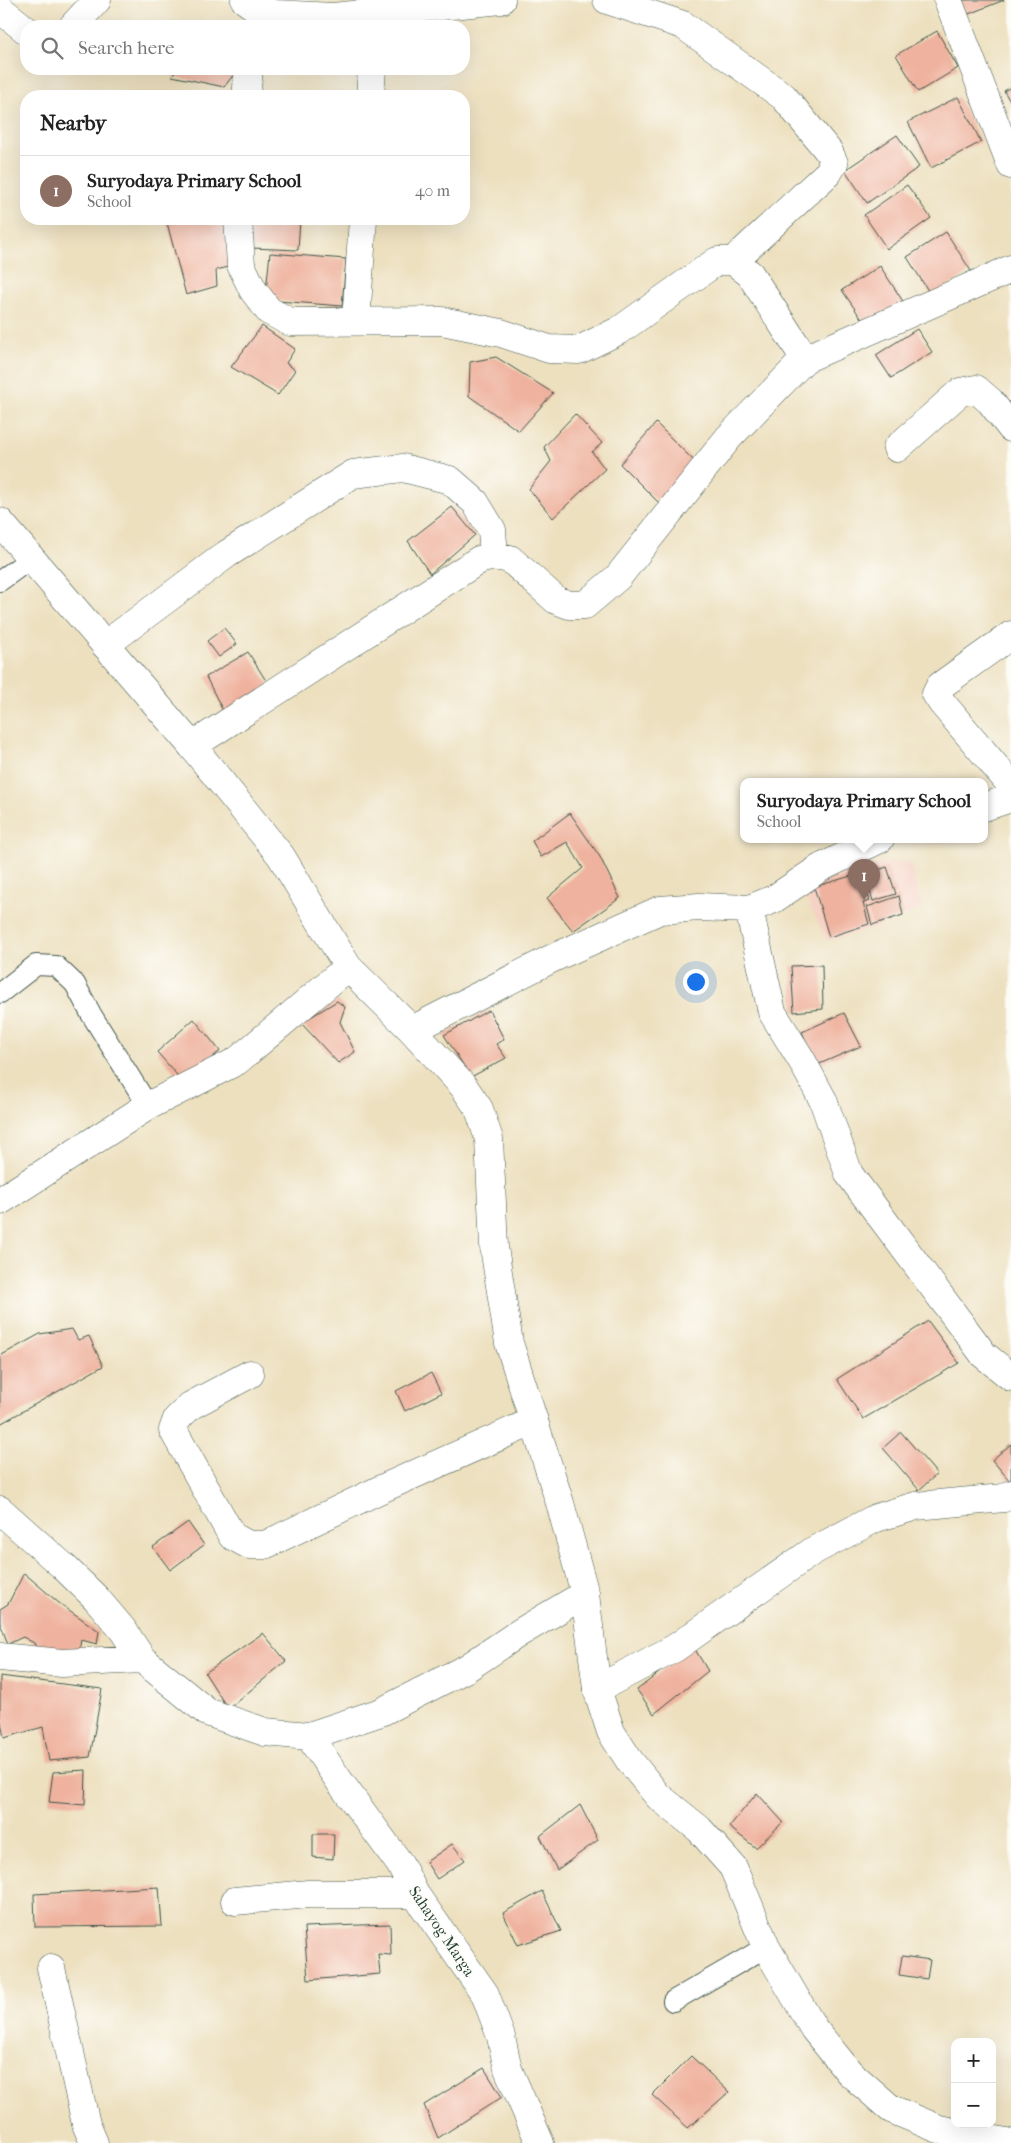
<!DOCTYPE html>
<meta charset="utf-8">
<style>
body{margin:0;font-family:"IM FELL French Canon",serif;background:#f6f6f6;color:#222}
.controls{position:absolute;right:15px;bottom:15px;display:grid;overflow:hidden;border-radius:10px;box-shadow:0 5px 20px #0002}
.controls button{width:45px;height:45px;display:grid;place-items:center;padding:0;border:0;border-bottom:1px solid #e0e0e0;background:#fff;color:#222;font:25px sans-serif}
.you{position:absolute;left:695px;top:981px;width:18px;height:18px;margin:-12px;border:4px solid #fff;border-radius:50%;background:#1a73e8;box-shadow:0 0 0 8px #1a73e833}
.badge{display:grid;place-items:center;width:32px;height:32px;border-radius:50%;background:#111827;color:#fff;font-size:16px;font-weight:700}
.pin{position:absolute;translate:-50% -41px;filter:drop-shadow(0 1px 2px #0008)}
.pin::after{content:'';position:absolute;top:26px;width:18px;height:15px;background:inherit;clip-path:polygon(0 0,100% 0,50% 100%)}
.popup{position:absolute;left:740px;top:778px;width:248px;height:65px;box-sizing:border-box;display:grid;place-content:center;border-radius:10px;background:#fff;filter:drop-shadow(0 1px 4px #0005);font-size:16px;white-space:nowrap;color:#767676}
.popup b{font-size:19px;color:#222}
.popup::after{content:'';position:absolute;left:50%;top:100%;margin-left:-10px;border:10px solid transparent;border-top-color:#fff}
.list{margin:0;padding:0;list-style:none}
h2{display:flex;justify-content:space-between;align-items:center;height:65px;margin:0;padding:0 20px;font-size:21px}
h2 small{font-size:16px;font-weight:400;color:#767676}
.list li{display:grid;grid-template-columns:32px 1fr auto;gap:15px;align-items:center;box-sizing:border-box;height:70px;padding:0 20px;border-top:1px solid #e0e0e0}
.list b{display:block;font-size:19px;white-space:nowrap}
.list p{margin:0;font-size:16px;white-space:nowrap;color:#767676}
.list em{font-size:16px;font-style:normal;color:#767676}
.icon{flex:none;width:28px;height:28px;fill:none;stroke:currentColor;stroke-width:2;stroke-linecap:round;stroke-linejoin:round}
.map{position:relative;flex:none;width:1011px;height:2143px;overflow:hidden}
.search{position:absolute;background:#fff;box-shadow:0 5px 20px #0002;left:20px;top:20px;width:450px;height:55px;display:flex;align-items:center;gap:12px;box-sizing:border-box;padding:0 18px;border-radius:20px;color:#767676;font-size:19px}
.panel{position:absolute;background:#fff;box-shadow:0 5px 20px #0002;left:20px;top:90px;width:450px;height:135px;border-radius:20px}
.map>svg:first-child{display:block}
.built{fill:#f6d1c5}
.building{fill:#efb29e}
.lines{fill:none;stroke-linecap:round;stroke-linejoin:round}
.service-casing{stroke:#3e5549;stroke-width:22}
.minor-casing{stroke:#3e5549;stroke-width:29}
.tertiary-casing{stroke:#3e5549;stroke-width:29}
.service{stroke:#fff;stroke-width:20}
.minor{stroke:#fff;stroke-width:28}
.tertiary{stroke:#fff;stroke-width:28}
.labels{text-anchor:middle;dominant-baseline:central;stroke-width:4;stroke-linejoin:round;paint-order:stroke}
.street-label{font-size:16px;fill:#1f3d34;stroke:#fdfcf7}
</style>
<div class="map">
<svg width="1011" height="2143" viewBox="0 0 1011 2143">
<rect width="100%" height="100%" fill="#fdfcf7"/>
<filter id="ink" filterUnits="userSpaceOnUse"><feTurbulence type="fractalNoise" baseFrequency=".02" numOctaves="2"/><feDisplacementMap in="SourceGraphic" scale="10" xChannelSelector="R" yChannelSelector="G"/><feConvolveMatrix kernelMatrix="1 2 1 2 8 2 1 2 1" color-interpolation-filters="sRGB"/></filter>
<filter id="wash" filterUnits="userSpaceOnUse"><feTurbulence type="fractalNoise" baseFrequency=".0096" numOctaves="4" result="noise"/><feDisplacementMap in="SourceGraphic" scale="20" xChannelSelector="R" yChannelSelector="G"/><feGaussianBlur stdDeviation="1.12" result="paint"/><feColorMatrix in="noise" values="0 0 0 0 0 0 0 0 0 0 0 0 0 0 0 0 0 1.4 0 .05"/><feComposite in="paint" operator="in"/></filter>
<g filter="url(#wash)">
<rect width="100%" height="100%" fill="#ede0bf"/>
<path class="built" d="M910 862 922 908 873 928 827 941 803 892 818 883 841 874 884 863Z"/>
<g id="blocks">
<path class="building" d="M955 0H1004L961 17Z
M937 31 958 68 918 92 896 55Z
M178 69H231L235 73 224 87 172 76Z
M1011 87V103L1004 91Z
M958 97 981 142 931 168 908 122Z
M897 135 919 167 867 203 845 170Z
M907 185 931 218 887 249 864 215Z
M166 219H225L229 267 216 270 217 286 186 295Z
M250 219H300L298 250 251 248Z
M946 232 971 271 932 297 907 257Z
M270 253 346 259 342 306 265 300Z
M880 266 906 306 869 330 842 290Z
M262 326 295 349 286 363 295 370 278 395 231 367Z
M917 329 932 352 891 378 876 355Z
M496 357 553 393 519 431 469 396 470 362Z
M575 414 602 443 592 452 605 469 553 518 529 489 551 461 544 447Z
M656 423 702 469 665 509 620 464Z
M452 507 475 535 430 574 408 541Z
M224 628 237 644 219 657 207 641Z
M248 652 270 687 226 717 206 677Z
M570 813 600 857 620 898 573 931 547 898 583 868 567 842 541 857 532 841Z
M887 867 896 894 873 901 865 874Z
M861 873 870 901 863 903 869 924 829 937 814 887Z
M899 896 903 915 872 925 867 907Z
M822 965 823 1009 794 1012 791 966Z
M337 1001 345 1007 340 1022 355 1052 338 1063 301 1023Z
M489 1010 504 1039 496 1044 506 1058 471 1077 444 1035Z
M844 1013 861 1046 817 1065 802 1032Z
M194 1019 220 1051 183 1082 157 1052Z
M928 1321 959 1363 863 1419 837 1379Z
M72 1329 78 1340 89 1336 103 1366 0 1424V1356L40 1334Z
M431 1373 441 1393 405 1411 396 1391Z
M901 1432 937 1474 919 1490 883 1448Z
M1011 1444V1482L992 1460Z
M188 1522 204 1545 170 1570 153 1547Z
M24 1573 59 1603 99 1631 97 1644 81 1640 78 1657 39 1653 34 1643 23 1637 8 1644 0 1623V1609L8 1604Z
M263 1633 286 1661 228 1709 205 1673Z
M693 1646 708 1671 654 1714 637 1690Z
M0 1676 102 1689 90 1757 49 1761 43 1727 4 1738 0 1717Z
M86 1770 85 1805 49 1802 53 1772Z
M757 1793 783 1822 756 1848 729 1827Z
M580 1805 598 1840 557 1870 540 1836Z
M313 1834H334L333 1859 313 1857Z
M452 1844 465 1860 437 1879 426 1862Z
M159 1887 162 1926 35 1927 34 1894Z
M542 1891 561 1931 518 1945 503 1913Z
M390 1924 391 1955 378 1954 380 1974 308 1980 304 1927Z
M902 1956 930 1960 927 1979 899 1975Z
M691 2056 729 2092 688 2128 652 2095Z
M484 2068 502 2097 438 2138 424 2105Z"/>
</g>
</g>
<g filter="url(#ink)">
<use href="#blocks" fill-opacity="0" stroke="#3e5549" stroke-width="1"/>
<g class="lines">
<defs>
<path id="service" d="M0 581 30 559
M0 993 36 965 56 966 75 984 91 1014 148 1106
M673 2001 766 1947"/>
<path id="minor" d="M245 0 256 8 275 14 333 17 501 0
M607 0 683 25 784 97 829 152 834 163 828 173 733 261
M948 0 1011 165
M0 9 26 30
M73 26 97 0
M246 96 249 69
M370 96 372 69
M356 321 363 219
M805 359 1011 269
M897 448 960 392 976 389 990 401 1011 428
M1011 635 940 686 936 694 942 703 1011 785
M105 645 227 554 353 474 403 468 450 480 475 502 492 530 494 556
M192 746 479 560 494 556 510 559 556 600 569 605H585L618 577 729 437 805 359 750 274 733 261H717L620 330 579 350 549 349 501 333 442 321 290 322 269 311 253 290 241 265 238 219
M984 807 1011 798
M749 909 772 1012 801 1059 823 1100 849 1174 984 1355 1011 1377
M412 1030 553 958 660 910 699 907 749 909 774 899 820 868 880 839
M0 1201 148 1106 237 1061 348 967
M250 1374 190 1406 177 1419 173 1430 232 1536 249 1545H265L379 1490 534 1421
M0 1510 64 1567 96 1598 123 1630 142 1659 207 1712 265 1732 309 1736 381 1712 467 1668 519 1633 585 1594
M0 1657 62 1663 142 1659
M597 1689 675 1648 813 1551 876 1518 916 1506 1004 1498 1011 1494
M309 1736 340 1782 400 1864 415 1894 485 1994 501 2037 508 2069 540 2143
M235 1901 308 1894H415
M51 1968 86 2124 94 2143"/>
<path id="tertiary" d="M0 522 192 746 281 856 348 967 412 1030 464 1087 479 1109 489 1139 494 1247 509 1343 560 1503 585 1594 597 1689 611 1732 629 1760 658 1796 699 1829 733 1867 766 1947 814 2029 849 2072 891 2109 939 2129 1011 2143"/>
</defs>
<use href="#service" class="service-casing"/>
<use href="#minor" class="minor-casing"/>
<use href="#tertiary" class="tertiary-casing"/>
<use href="#service" class="service"/>
<use href="#minor" class="minor"/>
<use href="#tertiary" class="tertiary"/>
</g>
</g>
<g class="labels">
<g class="street-label">
<text transform="translate(442 1931) rotate(56)">Sahayog Marga</text>
</g>
</g>
</svg>
<div class="controls">
<button>+</button>
<button>−</button>
</div>
<div class="you"></div>
<div class="pin badge" style="left:864px;top:900px;background:#8d6e63">1</div>
<div class="popup"><b>Suryodaya Primary School</b>School</div>
<div class="search"><svg class="icon" aria-label="search" viewBox="0 0 24 24"><circle cx="10" cy="10" r="6"/><path d="M15 15l6 6"/></svg>Search here</div>
<section class="panel">
<h2>Nearby<small></small></h2>
<ul class="list">
<li><span class="badge" style="background:#8d6e63">1</span><div><b>Suryodaya Primary School</b><p>School</p></div><em>40 m</em></li>
</ul>
</section>
</div>
